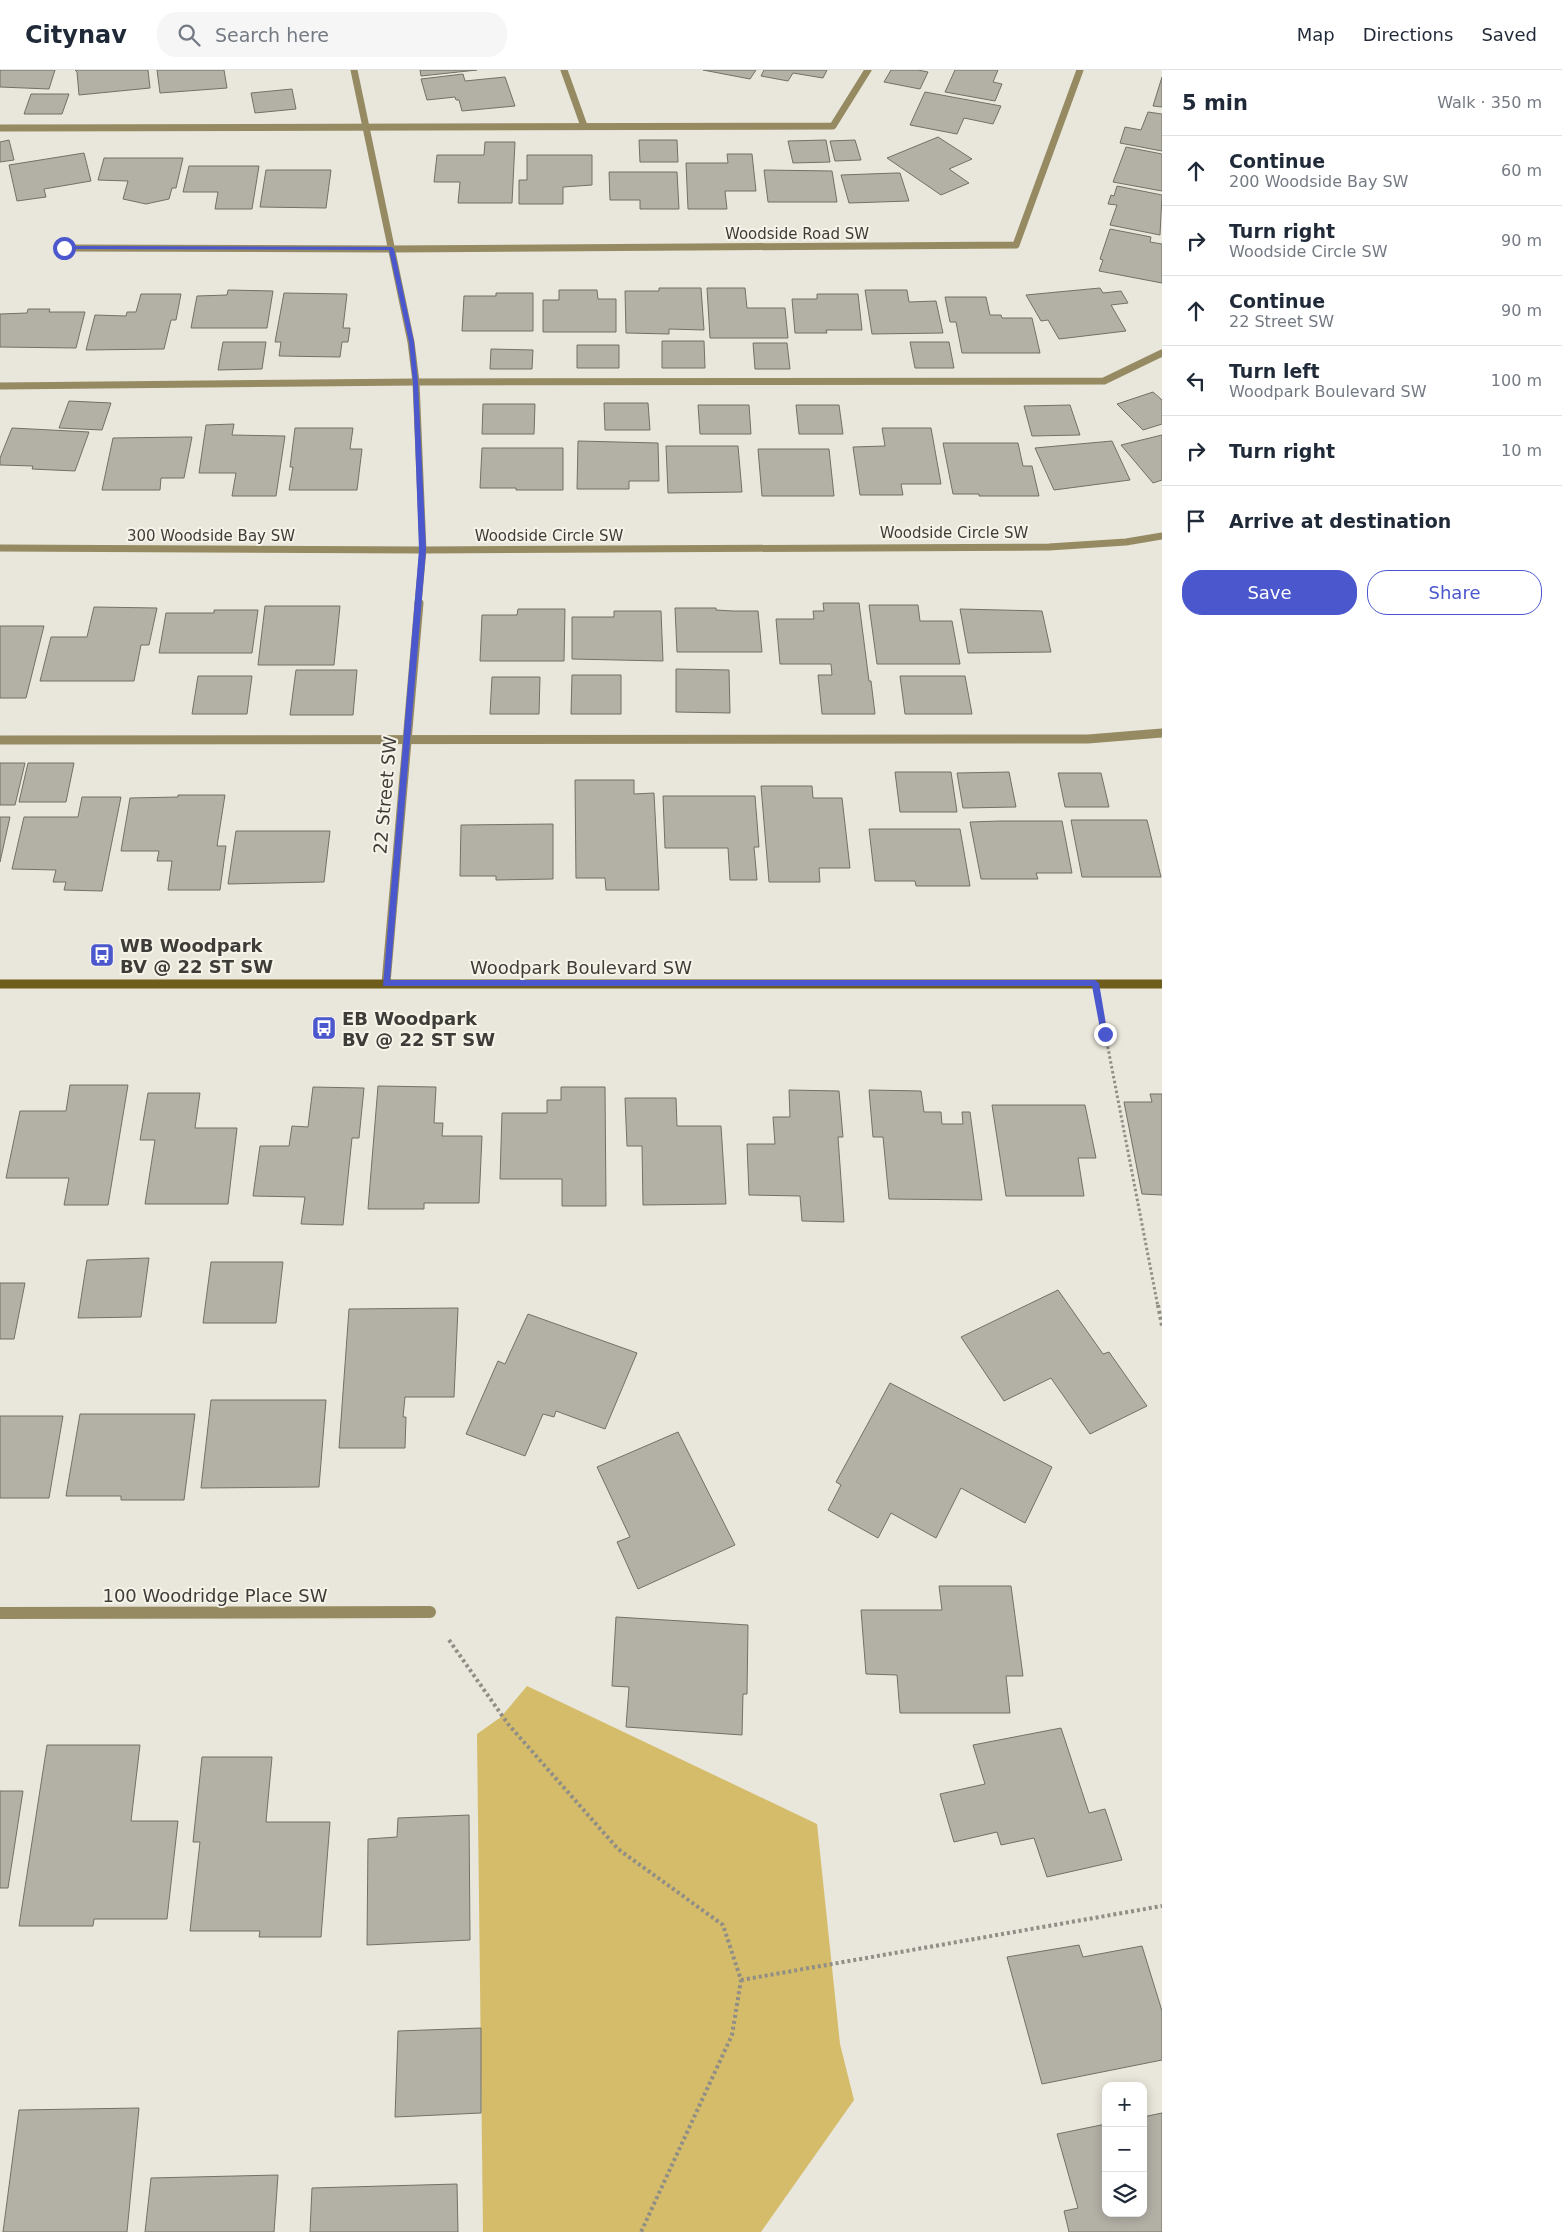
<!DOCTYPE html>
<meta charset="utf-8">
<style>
body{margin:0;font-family:"DejaVu Sans",sans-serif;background:#f6f6f7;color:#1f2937}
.controls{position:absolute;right:15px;bottom:15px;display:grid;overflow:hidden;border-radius:10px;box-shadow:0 2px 12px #0003}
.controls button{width:45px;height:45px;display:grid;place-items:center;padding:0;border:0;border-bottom:1px solid #e0e1e3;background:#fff;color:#1f2937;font:25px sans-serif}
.stop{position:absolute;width:15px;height:15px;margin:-11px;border:4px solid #4b57cd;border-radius:50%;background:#fff}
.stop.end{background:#4b57cd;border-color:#fff;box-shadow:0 1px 5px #0008}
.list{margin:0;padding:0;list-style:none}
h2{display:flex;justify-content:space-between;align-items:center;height:65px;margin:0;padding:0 20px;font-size:21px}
h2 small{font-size:16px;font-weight:400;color:#747a83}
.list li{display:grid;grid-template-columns:32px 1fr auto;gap:15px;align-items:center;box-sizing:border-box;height:70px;padding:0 20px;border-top:1px solid #e0e1e3}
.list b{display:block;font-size:19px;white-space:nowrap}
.list p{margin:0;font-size:16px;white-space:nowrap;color:#747a83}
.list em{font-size:16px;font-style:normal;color:#747a83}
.actions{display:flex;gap:10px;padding:15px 20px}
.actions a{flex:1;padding:11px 0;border:1px solid #4b57cd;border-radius:20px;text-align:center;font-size:18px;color:#4b57cd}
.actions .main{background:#4b57cd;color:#fff}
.icon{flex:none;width:28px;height:28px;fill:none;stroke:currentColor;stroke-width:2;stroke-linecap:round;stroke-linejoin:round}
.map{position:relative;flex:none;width:1162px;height:2162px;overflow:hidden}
header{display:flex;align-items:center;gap:30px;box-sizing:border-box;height:70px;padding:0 25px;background:#fff;border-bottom:1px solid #e0e1e3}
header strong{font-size:24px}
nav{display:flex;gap:28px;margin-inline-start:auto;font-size:18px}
.search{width:350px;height:45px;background:#f6f6f7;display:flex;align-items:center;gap:12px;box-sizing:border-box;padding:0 18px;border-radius:20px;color:#747a83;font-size:19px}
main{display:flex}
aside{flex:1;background:#fff}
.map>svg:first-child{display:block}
.green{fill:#d4bc6a}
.building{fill:#b3b0a6;stroke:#737167}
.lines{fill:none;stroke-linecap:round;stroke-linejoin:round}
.path-far1{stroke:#908e87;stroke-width:3;stroke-dasharray:2.5 2.5;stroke-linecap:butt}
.path{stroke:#908e87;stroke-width:4;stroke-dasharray:3 3;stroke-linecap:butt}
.lane-far1{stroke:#958a62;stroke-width:7}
.lane{stroke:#958a62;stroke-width:9}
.street-far2{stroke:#958a62;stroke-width:7}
.street-far1{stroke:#958a62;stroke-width:9}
.street{stroke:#958a62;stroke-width:12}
.secondary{stroke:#6f5d1b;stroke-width:9}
.route{fill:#4b57cd}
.labels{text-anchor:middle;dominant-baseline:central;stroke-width:4;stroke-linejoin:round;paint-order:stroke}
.far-street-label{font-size:15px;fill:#3e3c38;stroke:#f6f3e9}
.street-label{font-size:18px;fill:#3e3c38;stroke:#f6f3e9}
.poi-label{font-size:18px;font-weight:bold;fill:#3e3c38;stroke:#f6f3e9;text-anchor:start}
</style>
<header>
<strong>Citynav</strong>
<div class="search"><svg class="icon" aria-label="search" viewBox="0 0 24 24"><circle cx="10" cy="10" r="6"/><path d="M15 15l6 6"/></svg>Search here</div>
<nav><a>Map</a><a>Directions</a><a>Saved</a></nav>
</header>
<main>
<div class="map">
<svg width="1162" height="2162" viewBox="0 0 1162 2162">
<rect width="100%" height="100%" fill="#e9e6db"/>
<path class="green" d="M527 1616 817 1754 840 1974 854 2030 761 2162H483L477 1664 501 1647Z"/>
<path class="building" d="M0 0H55L49 19 0 17Z
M75 0H148L150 18 79 25 77 2Z
M157 0H224L227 18 160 23Z
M420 0H477L421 6Z
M703 0H756L750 9Z
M764 0H827L823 8 793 3 788 11 761 6Z
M891 0H918L928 2 920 19 884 12Z
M955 0H998L993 12 1002 14 995 31 945 22Z
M463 4 465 11 505 7 515 36 462 41 459 30H456L455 27 427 30 421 9Z
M1162 7V37L1153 36Z
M292 19 296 39 255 43 251 23Z
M925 22 1001 36 993 54 964 48 957 64 910 55Z
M31 24H69L62 44H24Z
M1148 42 1162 44V81L1120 73 1125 57 1141 60Z
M938 67 972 89 949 99 969 113 941 125 887 88Z
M9 70 14 90 0 92V72Z
M639 70H677L678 92H640Z
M826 70 830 92 793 93 788 71Z
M855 70 861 90 835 91 830 71Z
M485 72H515L512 133H458L460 112H434L437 85H484Z
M1126 77 1162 84V121L1113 112Z
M84 83 91 111 44 119 46 127 17 131 9 95Z
M727 84H752L756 121H725L727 139H688L686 93H728Z
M527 85H592V115L563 117V134H519V110H527Z
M104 88H183L176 118H172L169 129 146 134 123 129 128 111 98 110Z
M189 96H259L252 139H215L218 122H183Z
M266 100H331L326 138 260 137Z
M764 100 832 101 837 132H768Z
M609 102H677L679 139H640V130H610Z
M896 103H900L909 131 849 133 841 105Z
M1117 116 1162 125 1160 165 1110 155 1117 135 1108 134 1111 125 1114 126Z
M1110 159 1151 167 1150 172 1162 174V213L1099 201 1103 190 1100 189Z
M659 218H701L704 260 669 259V264L626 263 625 221H659Z
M707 218H745L747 238H785L788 268H710Z
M1100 218 1103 223 1121 221 1128 233 1111 235 1126 261 1059 269 1048 250 1041 251 1026 225Z
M228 220 273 221 267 258H191L197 226 227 225Z
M559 220H597L598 229H616V262H543V230H559Z
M865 220H907L909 232 936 231 943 263 872 264Z
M284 223 347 224 343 258H350L348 272H342L340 287 279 286 281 272H275Z
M496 223H533V261H462L464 226H496Z
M141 224H181L176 250H171L164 279 86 280 95 245 126 246 127 242H136Z
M817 224H858L862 260H826L827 263H795L792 229H817Z
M945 227H986L990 245H1001L1002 248H1032L1040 283H962L956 252H950Z
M28 239H50L49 242H85L76 278 0 277V244L27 243Z
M662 271H704L705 298H662Z
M223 272H266L262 299 218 300Z
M910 272H949L954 298H915Z
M753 273H787L790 299H755Z
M577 275H619V298H577Z
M491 279 533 280 532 299H490Z
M1153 322 1162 330V354L1143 360 1117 334Z
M69 331 111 333 102 360 59 358Z
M604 333H648L650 360H605Z
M483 334H535L534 364H482Z
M698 335H749L751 364H700Z
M796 335H839L843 364H799Z
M1070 335 1080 365 1032 366 1024 336Z
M234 354 232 365 285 366 276 426H232L236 403H199L206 355Z
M12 358 51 360 89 362 75 401 32 399 33 396 0 395V388Z
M295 358H353L350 379H362L357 420H289L293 397H290Z
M882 358H931L941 414H901L903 425H860L853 377 885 376Z
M1162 365V410L1153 413 1121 375Z
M188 367H192L184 408H161L160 420H102L113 368Z
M578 371 658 373 659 411H629V419H577Z
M1112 371 1130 410 1054 420 1035 378Z
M943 373H1018L1023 396H1032L1039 426H979V424H953Z
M666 376H738L742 422 668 423Z
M482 378H563V420H516V418H480Z
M758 379H829L834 426H762Z
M823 533H859L869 611H871L875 644H822L818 605H832L831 594H780L776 549H814L813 541H824Z
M869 535H918L920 551H952L960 594H877Z
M265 536H340L334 595H258Z
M94 537 157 538 149 575H141L134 611H40L51 567H87Z
M675 538H716V540L733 541H758L762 582H677Z
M518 539H565L564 591H480L482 545H517Z
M960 539 1042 541 1051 582 968 583Z
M214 540H258L252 583H159L166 543H214Z
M614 541H661L663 591 572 589V547H614Z
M0 556H44L26 628H0Z
M676 599 729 600 730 643 676 642Z
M296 600H357L353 645H290Z
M572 605H621V644H571Z
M198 606H252L247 644H192Z
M900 606H965L972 644H905Z
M492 607H540L539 644H490Z
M0 693H25L15 735H0Z
M28 693H74L66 732H19Z
M895 702H951L957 742H900Z
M1009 702 1016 737 963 738 957 703Z
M1058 703H1101L1109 737H1065Z
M575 710H634V724L654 723 659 820H606L605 808H576Z
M761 716H812L813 728H842L850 798H819L820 812H769Z
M178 725H225L217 776H226L220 820H168L172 791H157L159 781H121L130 728 178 727Z
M663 726H755L759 777H754L757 810H730L728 778H665Z
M82 727H121L102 821 64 820 66 812H53L56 800 12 799 24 747H78Z
M0 747H10L0 792Z
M1071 750H1147L1161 807H1082Z
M1000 751H1062L1072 803H1036L1038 809H981L970 752Z
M553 754V809L496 810V806H460L461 755Z
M869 759H960L970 816H916L915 811H875Z
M236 761H330L324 812 228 814Z
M70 1015H128L108 1135H64L69 1108H6L20 1041H66Z
M378 1016 436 1017 434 1053H443L442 1066H482L479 1133H424V1139H368Z
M313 1017 364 1018 359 1068H352L343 1155 301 1154 305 1127 253 1126 260 1076H289L292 1056 308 1057Z
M561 1017H605L606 1136H562V1109H500L502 1043H547V1030H561Z
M789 1020 839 1021 843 1067H838L844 1152 802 1151 800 1126 749 1125 747 1074H775L773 1047H790Z
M869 1020 921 1021 924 1042H941L942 1054H963L962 1042H970L982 1130 889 1129 883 1067H873Z
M148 1023H200L195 1058H237L228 1134H145L155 1070H140Z
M1150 1024H1162V1125L1142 1124 1124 1032H1152Z
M625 1028H676L677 1056H721L726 1134 643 1135 642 1076H627Z
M992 1035H1085L1096 1088H1078L1084 1126H1006Z
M149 1188 141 1247 78 1248 87 1190Z
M211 1192H283L276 1253H203Z
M0 1213H25L14 1269H0Z
M1058 1220 1103 1284 1109 1282 1147 1336 1090 1364 1051 1308 1004 1331 961 1267Z
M458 1238 454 1327H405L403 1347H406L405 1378H339L349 1239Z
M528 1244 637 1283 605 1359 556 1341 554 1347 543 1344 525 1386 466 1364 498 1291 505 1294Z
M890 1313 1052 1397 1025 1453 961 1418 936 1468 891 1443 878 1468 828 1440 841 1415 836 1412Z
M211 1330H326L319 1417 201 1418Z
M80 1344H195L184 1430H121V1426H66Z
M0 1346H63L49 1428H0Z
M678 1362 735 1475 638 1519 617 1472 630 1467 597 1397Z
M939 1516H1011L1023 1606H1006L1010 1643H900L897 1605 866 1604 861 1540H942Z
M616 1547 748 1555 747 1624H743L742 1665 626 1657 629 1617 612 1616Z
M1061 1658 1089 1743 1105 1739 1122 1790 1047 1807 1034 1768 1001 1775 997 1762 954 1772 940 1724 985 1714 973 1675Z
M47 1675H140L131 1751H178L167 1849H94L93 1856H19Z
M202 1687H272L266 1752H330L321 1867H259L260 1861H190L200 1772H193Z
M0 1721H23L8 1818H0Z
M469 1745 470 1870 367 1875 368 1769 397 1767 398 1748Z
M1079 1875 1083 1887 1142 1876 1162 1941V1990L1042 2014 1007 1887Z
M481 1958V2043L395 2047 398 1961Z
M139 2038 127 2162H3L19 2040Z
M1162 2043V2162H1069L1064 2141 1078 2138 1057 2064 1106 2054V2143H1143V2047Z
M278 2105 274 2162H145L151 2108Z
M457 2114 458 2162H310L312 2118Z"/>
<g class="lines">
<path class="path-far1" d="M1102 947 1158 1237"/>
<path class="path" d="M1158 1235 1162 1256
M449 1570 508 1654 618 1779 723 1855 741 1910 732 1965 641 2162
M741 1910 1162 1836"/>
<path class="lane-far1" d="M564 0 584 56
M0 58 833 56 868 0
M0 316 416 312 1104 311 1162 283"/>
<path class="lane" d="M0 670 1088 669 1162 663"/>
<path class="street-far2" d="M354 0 411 272 416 312 423 480 1049 477 1126 472 1162 466
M64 178 392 179 1016 175 1080 0
M0 478 423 480 418 534"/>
<path class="street-far1" d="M386 913 419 533"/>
<path class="street" d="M0 1543 430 1542"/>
<path class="secondary" d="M0 914H1162"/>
</g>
<path class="route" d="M64 176 392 177 394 179 414 272 418 312 426 480 390 910H1095L1099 913 1108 966 1105 967 1101 964 1092 916H383L419 480 413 312 409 272 389 180 62 179Z"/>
<defs>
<symbol id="bus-square" viewBox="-11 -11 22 22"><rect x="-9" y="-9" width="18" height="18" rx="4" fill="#4b57cd" stroke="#f6f3e9"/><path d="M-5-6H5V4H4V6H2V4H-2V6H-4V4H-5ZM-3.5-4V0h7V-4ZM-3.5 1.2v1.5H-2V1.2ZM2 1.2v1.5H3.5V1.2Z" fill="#fff"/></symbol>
</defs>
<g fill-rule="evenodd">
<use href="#bus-square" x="88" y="871" width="28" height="28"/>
<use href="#bus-square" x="310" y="944" width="28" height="28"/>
</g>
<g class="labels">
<g class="far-street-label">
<text x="797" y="164">Woodside Road SW</text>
<text x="954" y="463">Woodside Circle SW</text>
<text x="211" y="466">300 Woodside Bay SW</text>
<text x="549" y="466">Woodside Circle SW</text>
</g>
<g class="street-label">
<text transform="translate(385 725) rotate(-85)">22 Street SW</text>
<text x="581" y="897">Woodpark Boulevard SW</text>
<text x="215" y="1525">100 Woodridge Place SW</text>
</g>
<g class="poi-label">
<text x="120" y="875">WB Woodpark<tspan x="120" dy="21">BV @ 22 ST SW</tspan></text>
<text x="342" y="948">EB Woodpark<tspan x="342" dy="21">BV @ 22 ST SW</tspan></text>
</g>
</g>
</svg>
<div class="controls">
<button>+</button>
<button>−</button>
<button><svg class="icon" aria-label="layers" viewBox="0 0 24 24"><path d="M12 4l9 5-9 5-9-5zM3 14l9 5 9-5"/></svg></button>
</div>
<div class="stop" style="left:64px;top:178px"></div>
<div class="stop end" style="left:1105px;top:964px"></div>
</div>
<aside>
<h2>5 min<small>Walk · 350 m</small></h2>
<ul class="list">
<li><svg class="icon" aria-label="ahead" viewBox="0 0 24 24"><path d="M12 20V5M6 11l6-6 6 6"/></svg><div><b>Continue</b><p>200 Woodside Bay SW</p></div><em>60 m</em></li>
<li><svg class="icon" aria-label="right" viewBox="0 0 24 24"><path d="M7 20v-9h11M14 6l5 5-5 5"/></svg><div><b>Turn right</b><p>Woodside Circle SW</p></div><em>90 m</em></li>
<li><svg class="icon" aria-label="ahead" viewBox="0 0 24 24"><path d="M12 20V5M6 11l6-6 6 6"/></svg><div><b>Continue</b><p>22 Street SW</p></div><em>90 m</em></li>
<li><svg class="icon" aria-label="left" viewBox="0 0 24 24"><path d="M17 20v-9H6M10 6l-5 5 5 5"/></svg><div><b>Turn left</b><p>Woodpark Boulevard SW</p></div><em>100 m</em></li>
<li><svg class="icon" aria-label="right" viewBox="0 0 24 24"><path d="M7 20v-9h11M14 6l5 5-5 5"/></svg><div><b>Turn right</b></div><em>10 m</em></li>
<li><svg class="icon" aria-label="arrive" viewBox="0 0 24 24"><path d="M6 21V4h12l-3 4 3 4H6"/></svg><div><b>Arrive at destination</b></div></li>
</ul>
<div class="actions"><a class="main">Save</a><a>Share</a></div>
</aside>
</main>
